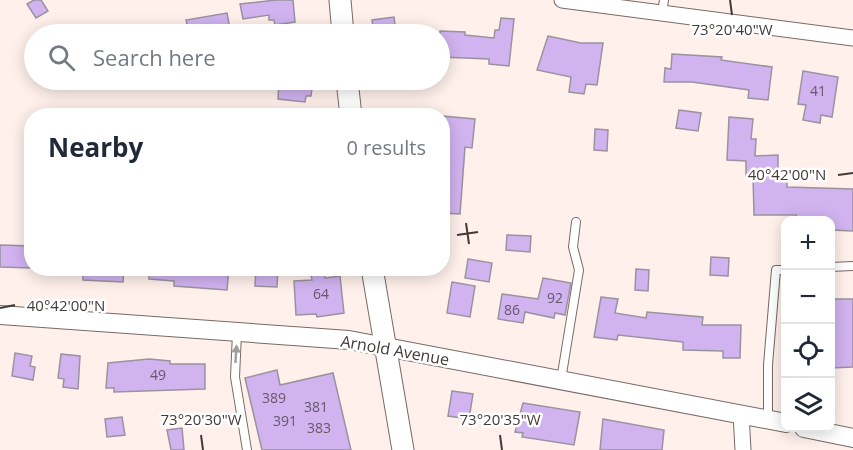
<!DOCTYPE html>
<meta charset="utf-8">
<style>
body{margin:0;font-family:"Open Sans",sans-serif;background:#f2f2f3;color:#1f2937}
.controls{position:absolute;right:18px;bottom:18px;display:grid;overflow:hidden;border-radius:12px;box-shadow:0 3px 15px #0003}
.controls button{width:54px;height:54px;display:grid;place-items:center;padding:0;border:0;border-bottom:2px solid #e0e1e3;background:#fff;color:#1f2937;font:30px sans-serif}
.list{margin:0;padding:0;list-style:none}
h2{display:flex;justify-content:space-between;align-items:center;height:78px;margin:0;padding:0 24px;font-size:26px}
h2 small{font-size:20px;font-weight:400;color:#747a83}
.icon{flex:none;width:33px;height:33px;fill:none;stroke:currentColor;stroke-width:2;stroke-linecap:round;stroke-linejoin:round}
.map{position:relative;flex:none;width:853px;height:450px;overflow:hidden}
.search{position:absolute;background:#fff;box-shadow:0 3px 15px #0003;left:24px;top:24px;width:426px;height:66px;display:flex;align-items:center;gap:15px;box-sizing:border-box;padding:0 21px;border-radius:33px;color:#747a83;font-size:22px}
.panel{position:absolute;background:#fff;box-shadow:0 3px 15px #0003;left:24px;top:108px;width:426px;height:168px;border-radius:24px}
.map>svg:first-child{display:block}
.building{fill:#d1b3f0;stroke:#99939f;stroke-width:1.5}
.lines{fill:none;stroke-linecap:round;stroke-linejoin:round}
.service-casing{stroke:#776a66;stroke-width:10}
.minor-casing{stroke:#776a66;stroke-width:17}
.tertiary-casing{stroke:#776a66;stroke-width:20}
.secondary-casing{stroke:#776a66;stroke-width:23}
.service{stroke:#fff;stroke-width:8}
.minor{stroke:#fff;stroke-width:15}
.tertiary{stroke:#fff;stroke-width:18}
.secondary{stroke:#fff;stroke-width:21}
.oneway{fill:#a09d9c}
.ticks{fill:none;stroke:#413b39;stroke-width:2}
.labels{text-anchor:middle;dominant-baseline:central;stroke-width:5;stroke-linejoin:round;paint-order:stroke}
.number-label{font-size:14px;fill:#655967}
.street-label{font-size:16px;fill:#413b39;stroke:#fff}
.ticks-label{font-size:15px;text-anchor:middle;fill:#413b39;stroke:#fff;stroke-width:5;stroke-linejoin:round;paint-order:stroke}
</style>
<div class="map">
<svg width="853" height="450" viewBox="0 0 853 450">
<rect width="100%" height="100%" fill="#fff0eb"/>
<path class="building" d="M34 0H41L48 11 36 18 27 4Z
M276 0H293L295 22 275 25 274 20H269V15L243 19 240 4Z
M227 13 231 34H189L186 20Z
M394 17 396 34H374L372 20Z
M501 18 514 19 509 66 489 64V59L440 57V31L465 32V35L494 38 495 30H499Z
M548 36 581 43H603L597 85 586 84 584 94 569 92 571 77 537 70Z
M672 54 722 57 721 60 772 67 768 100 748 98 749 90 692 82H664L665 68 671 69Z
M803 71 838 77 832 117 821 115 820 123 803 120 806 105 798 104Z
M279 80 313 81 311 96H306L305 102 278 99Z
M679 110 701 113 698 131 676 128Z
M442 116 475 119 472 148 465 147 460 214 442 213Z
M729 117 753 119 751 139H756L755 156 778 155V179L787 178V187L853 189V231L831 230V220H795L796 215H754L753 176H746V161L727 160Z
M595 129 608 130 607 151 594 150Z
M507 235 531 236 530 252 506 250Z
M0 245 32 246V268L0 267Z
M711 257 729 258 728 276 710 275Z
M468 259 492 263 489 282 465 278Z
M83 268H124L123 282 83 280Z
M149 268H229L227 290 174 286V281L149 279Z
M256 268H278L277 287 255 286Z
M636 269 649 270 648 291 635 290Z
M324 273 325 278 340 276 344 313 317 317 316 314 296 315 294 281 312 280 311 275Z
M543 278 571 283 565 315 555 313 554 318 525 312 523 323 498 319 502 294 538 299Z
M452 282 475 286 470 317 447 313Z
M601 297 618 299 615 313 646 318 647 312 703 317 702 325H741L740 358H723V351L683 350V342L618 335 617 340 594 337Z
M831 299H853V367L831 368Z
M15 353 32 356 30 366 35 367 33 380 12 376Z
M61 354 80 356 78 389 63 387 64 379 58 378Z
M149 359 170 361V364H205V389L114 392V388H106L108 363Z
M277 370 280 385 333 373 351 450H262L245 378Z
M452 391 473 394 469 419 448 416Z
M523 403 580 412 574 445 522 437 523 433 515 432Z
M122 417 125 435 107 437 105 419Z
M603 419 664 430 662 450H600Z
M182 428 184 450H171L167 430Z"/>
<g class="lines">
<defs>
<path id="service" d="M662 12 664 0
M830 267 853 266
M237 333 235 377 247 450
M561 380 579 270 573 247 576 222
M768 418V365L776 270H786"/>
<path id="minor" d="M562 0 853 38
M741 414 743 450"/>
<path id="tertiary" d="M0 315 349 340 786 423
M804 428 853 438"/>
<path id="secondary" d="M340 0 343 34
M347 80 351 116
M372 268 403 450"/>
</defs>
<use href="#service" class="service-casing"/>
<use href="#minor" class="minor-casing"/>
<use href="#tertiary" class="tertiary-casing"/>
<use href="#secondary" class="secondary-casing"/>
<use href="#service" class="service"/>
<use href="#minor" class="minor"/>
<use href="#tertiary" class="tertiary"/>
<use href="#secondary" class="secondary"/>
</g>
<defs><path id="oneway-solid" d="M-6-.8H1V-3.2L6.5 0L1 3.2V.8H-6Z" transform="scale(1.5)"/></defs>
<use class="oneway" href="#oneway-solid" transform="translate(236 354) rotate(-86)"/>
<path class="ticks" d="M730 0 732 15M838 175 853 173M466 223 469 244M457 235 478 232M0 308 15 305M201 435 203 450M500 435 502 450"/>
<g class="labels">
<g class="number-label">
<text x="818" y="90">41</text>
<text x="321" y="293">64</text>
<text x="555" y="297">92</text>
<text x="512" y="309">86</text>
<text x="158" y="374">49</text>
<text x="274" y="397">389</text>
<text x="316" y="406">381</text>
<text x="285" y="420">391</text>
<text x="319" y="427">383</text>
</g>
<g class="street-label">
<text transform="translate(395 350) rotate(10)">Arnold Avenue</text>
</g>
</g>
<g class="ticks-label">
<text x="732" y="35">73°20'40"W</text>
<text x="787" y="180">40°42'00"N</text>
<text x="66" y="311">40°42'00"N</text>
<text x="201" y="425">73°20'30"W</text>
<text x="500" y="425">73°20'35"W</text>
</g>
</svg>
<div class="controls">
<button>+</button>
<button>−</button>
<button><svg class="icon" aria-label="locate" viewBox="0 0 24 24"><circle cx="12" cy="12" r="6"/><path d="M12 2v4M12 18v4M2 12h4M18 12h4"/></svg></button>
<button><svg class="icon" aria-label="layers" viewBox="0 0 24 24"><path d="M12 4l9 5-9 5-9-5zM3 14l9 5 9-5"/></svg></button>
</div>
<div class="search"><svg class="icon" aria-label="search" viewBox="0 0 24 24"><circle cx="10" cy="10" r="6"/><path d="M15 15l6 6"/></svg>Search here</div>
<section class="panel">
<h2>Nearby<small>0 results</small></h2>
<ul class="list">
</ul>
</section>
</div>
